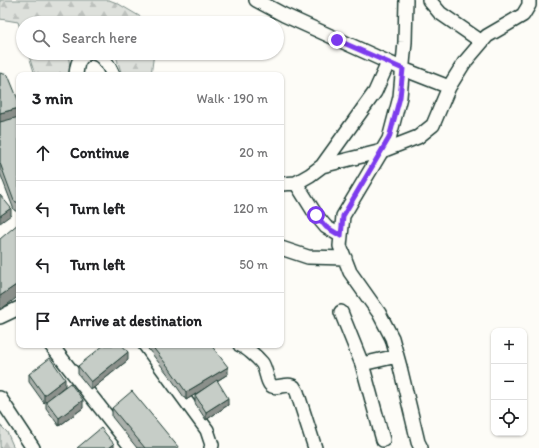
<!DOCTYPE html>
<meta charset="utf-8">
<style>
body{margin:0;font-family:Itim,sans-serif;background:#f6f6f6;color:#202124}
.controls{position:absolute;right:12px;bottom:12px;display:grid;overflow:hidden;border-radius:8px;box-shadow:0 1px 3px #0004}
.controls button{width:36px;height:36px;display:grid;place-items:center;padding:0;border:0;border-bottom:1px solid #e0e0e0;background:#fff;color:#202124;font:20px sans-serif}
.stop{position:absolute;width:12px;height:12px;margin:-9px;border:3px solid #7c3aed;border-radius:50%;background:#fff}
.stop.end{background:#7c3aed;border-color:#fff;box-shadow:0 1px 4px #0008}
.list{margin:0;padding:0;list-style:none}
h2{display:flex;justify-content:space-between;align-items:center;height:52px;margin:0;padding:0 16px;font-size:17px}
h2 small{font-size:13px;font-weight:400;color:#757577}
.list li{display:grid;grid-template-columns:26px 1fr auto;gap:12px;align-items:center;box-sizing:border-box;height:56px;padding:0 16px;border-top:1px solid #e0e0e0}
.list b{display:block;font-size:15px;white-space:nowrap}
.list em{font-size:13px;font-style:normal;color:#757577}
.icon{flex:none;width:22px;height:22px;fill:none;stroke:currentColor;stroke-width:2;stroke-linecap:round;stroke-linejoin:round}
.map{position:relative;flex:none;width:539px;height:448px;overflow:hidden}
.search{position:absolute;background:#fff;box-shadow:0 1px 3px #0004;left:16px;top:16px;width:268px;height:44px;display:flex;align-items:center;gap:10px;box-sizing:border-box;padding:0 14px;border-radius:22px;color:#757577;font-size:15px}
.panel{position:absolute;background:#fff;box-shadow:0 1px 3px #0004;left:16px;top:72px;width:268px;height:276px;border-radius:8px}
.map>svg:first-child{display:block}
.forest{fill:url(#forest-firs);stroke:#7e8e88}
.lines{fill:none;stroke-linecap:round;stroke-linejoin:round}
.minor-casing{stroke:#1f3d34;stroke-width:16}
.minor{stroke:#fdfcf7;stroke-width:13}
.wall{fill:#aab0ab;stroke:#1f3d34}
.shaded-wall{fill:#8b908b;stroke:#1f3d34}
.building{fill:#c6cdc7;stroke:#1f3d34}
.route{stroke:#7c3aed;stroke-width:5}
</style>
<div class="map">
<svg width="539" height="448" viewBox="0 0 539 448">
<defs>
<pattern id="forest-firs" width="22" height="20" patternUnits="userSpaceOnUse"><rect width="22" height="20" fill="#dde0db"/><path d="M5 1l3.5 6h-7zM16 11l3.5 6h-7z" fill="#bdc1bd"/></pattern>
</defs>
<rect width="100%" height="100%" fill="#fdfcf7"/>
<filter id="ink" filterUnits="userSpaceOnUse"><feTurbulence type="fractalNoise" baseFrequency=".025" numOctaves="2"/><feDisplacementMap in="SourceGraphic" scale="8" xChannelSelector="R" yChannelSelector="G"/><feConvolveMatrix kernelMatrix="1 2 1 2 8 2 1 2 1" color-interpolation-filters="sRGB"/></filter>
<g filter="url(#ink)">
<path class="forest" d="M0 0H109L117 3 151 23H23V38L18 22 0 19Z
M28 53H68L71 75H35Z
M115 53H154L151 75H122Z
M0 425 7 432 14 448H0Z"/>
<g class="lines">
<defs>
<path id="minor" d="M256 0 284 15 403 69 449 87
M406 0 405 42 400 97 389 139 343 216 340 246 350 272 379 313 392 338 400 367 418 442 421 448
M429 0 440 13 482 42
M93 53C103 54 109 66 113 75
M76 75C77 64 78 59 87 53
M322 166 375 92 388 63
M296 183 316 215 326 227 341 236
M281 184 296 183 310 175 322 166 382 151 418 137 433 125 449 87 464 63 487 36 523 15 529 5V0
M281 248 308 257 345 258
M341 312 362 364 383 440
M0 317 19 308
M51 345 132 448
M145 345 207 430 212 445 211 448
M240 345C247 348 257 357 262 363 266 368 267 384 272 386 279 389 288 382 294 387 294 387 297 392 297 392L315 448
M362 364 397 356
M0 398 33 448"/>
</defs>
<use href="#minor" class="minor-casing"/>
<use href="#minor" class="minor"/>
</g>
<path class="wall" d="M0 73 19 102V213L14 210 0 173Z
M145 345H211L228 374 217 381 228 405 206 420 195 403V395L202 390 186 400 170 377Z
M128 360 91 390 78 374V366Z
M29 374 65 386 83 408 59 426 46 408V401L44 403 29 382Z
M112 408 179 448H137L112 417Z"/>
<path class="shaded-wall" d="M19 108V122L0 127V113Z
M11 208V215L0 223V216Z
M19 283V296L0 310V296Z
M128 352V360L91 390V382Z
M228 367V374L186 400V392Z
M65 379V386L44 403V395Z
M228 398V405L206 420V412Z
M83 400V408L59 426V418Z
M114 444V448H109Z"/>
<path class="building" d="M0 73 8 75 19 102V108L0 113Z
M19 117V203L14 201 0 163V122Z
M0 195 11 208 0 216Z
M19 223V283L0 296V239Z
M104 345H122L128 352 91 382 78 366Z
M151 345H211L228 367 186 392 170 369Z
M50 358 65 379 44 395 29 374Z
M217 380 228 398 206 412 195 395Z
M70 383 83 400 59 418 46 401Z
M132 391 179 448H145L112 408Z
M101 428 114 444 109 448H77Z"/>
</g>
<g class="lines" filter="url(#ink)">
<path class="route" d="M316 215 326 227 341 236 343 216 389 138 400 97 403 69 337 40"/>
</g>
</svg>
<div class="controls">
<button>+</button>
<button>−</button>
<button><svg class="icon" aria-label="locate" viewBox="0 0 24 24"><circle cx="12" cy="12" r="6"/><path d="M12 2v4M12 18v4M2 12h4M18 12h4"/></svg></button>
</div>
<div class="stop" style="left:316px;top:215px"></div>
<div class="stop end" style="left:337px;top:40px"></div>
<div class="search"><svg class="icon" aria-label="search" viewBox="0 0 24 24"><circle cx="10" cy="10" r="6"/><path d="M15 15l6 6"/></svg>Search here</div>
<section class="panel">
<h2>3 min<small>Walk · 190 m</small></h2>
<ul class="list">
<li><svg class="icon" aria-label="ahead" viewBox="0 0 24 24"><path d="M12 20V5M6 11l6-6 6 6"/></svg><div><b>Continue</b></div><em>20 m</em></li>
<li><svg class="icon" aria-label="left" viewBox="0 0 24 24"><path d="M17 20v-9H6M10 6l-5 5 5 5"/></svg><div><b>Turn left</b></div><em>120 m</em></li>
<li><svg class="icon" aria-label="left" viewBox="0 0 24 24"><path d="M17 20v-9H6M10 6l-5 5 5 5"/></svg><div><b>Turn left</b></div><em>50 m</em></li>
<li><svg class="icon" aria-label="arrive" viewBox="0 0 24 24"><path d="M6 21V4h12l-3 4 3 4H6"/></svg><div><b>Arrive at destination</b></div></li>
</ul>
</section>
</div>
